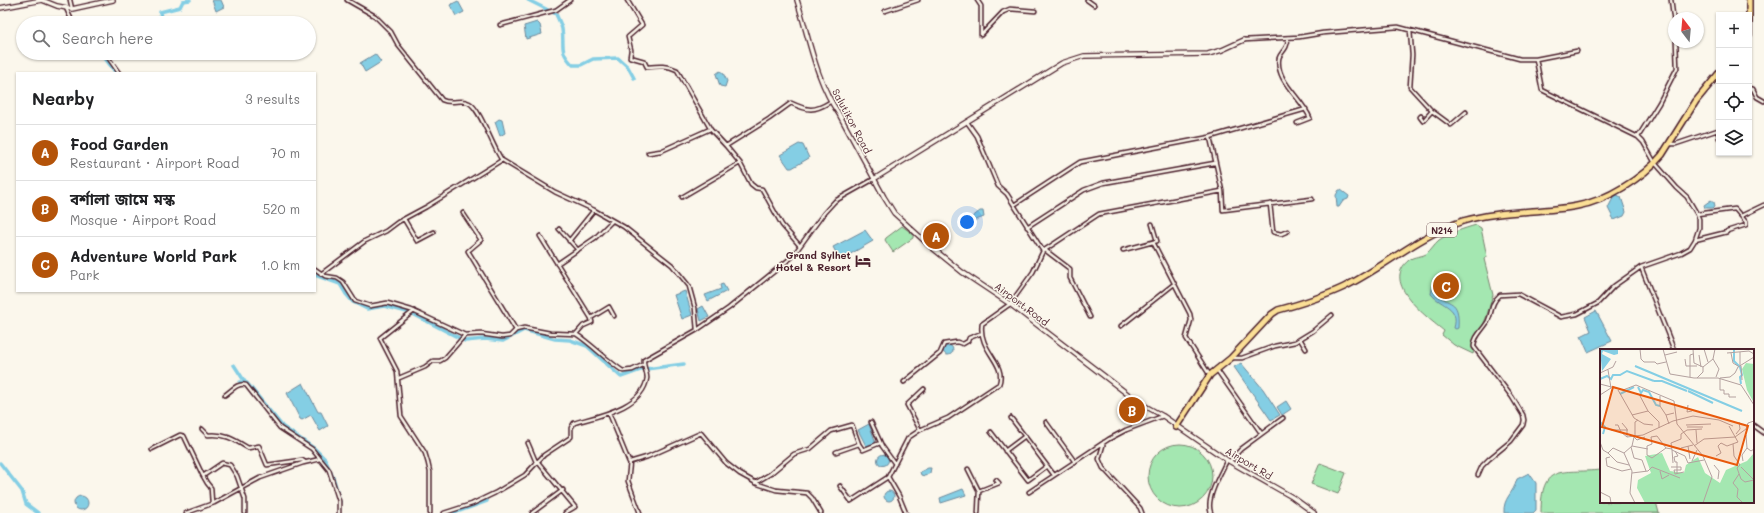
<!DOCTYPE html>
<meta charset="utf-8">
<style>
body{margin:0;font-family:Mali,"Noto Sans Bengali",sans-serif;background:#f2f2f2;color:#202124}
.controls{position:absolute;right:12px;top:12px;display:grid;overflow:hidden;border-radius:0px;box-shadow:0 1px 3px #0004}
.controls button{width:36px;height:36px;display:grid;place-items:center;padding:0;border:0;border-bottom:1px solid #e0e0e0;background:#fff;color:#202124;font:20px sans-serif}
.compass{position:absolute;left:1668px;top:12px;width:36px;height:36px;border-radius:50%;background:#fff;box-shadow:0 1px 3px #0004;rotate:344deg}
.you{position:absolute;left:967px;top:222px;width:14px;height:14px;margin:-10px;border:3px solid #fff;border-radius:50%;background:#1a73e8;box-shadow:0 0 0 6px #1a73e833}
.badge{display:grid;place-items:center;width:26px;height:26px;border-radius:50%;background:#b45309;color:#fff;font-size:13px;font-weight:700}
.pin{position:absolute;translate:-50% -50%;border:2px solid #fff;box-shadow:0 1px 4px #0006}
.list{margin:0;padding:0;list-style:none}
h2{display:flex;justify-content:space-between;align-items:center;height:52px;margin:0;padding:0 16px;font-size:17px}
h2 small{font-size:13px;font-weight:400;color:#757577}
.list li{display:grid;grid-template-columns:26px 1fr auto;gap:12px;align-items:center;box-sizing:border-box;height:56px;padding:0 16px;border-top:1px solid #e0e0e0}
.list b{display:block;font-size:15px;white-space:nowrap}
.list p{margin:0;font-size:13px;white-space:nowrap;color:#757577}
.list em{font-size:13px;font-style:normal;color:#757577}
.icon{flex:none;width:22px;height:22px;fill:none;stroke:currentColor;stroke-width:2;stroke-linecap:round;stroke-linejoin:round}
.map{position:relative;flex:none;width:1764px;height:513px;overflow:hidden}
.search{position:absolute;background:#fff;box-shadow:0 1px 3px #0004;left:16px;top:16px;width:300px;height:44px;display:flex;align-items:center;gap:10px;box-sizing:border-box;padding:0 14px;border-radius:22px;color:#757577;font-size:15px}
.panel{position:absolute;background:#fff;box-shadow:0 1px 3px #0004;left:16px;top:72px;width:300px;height:220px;border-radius:0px}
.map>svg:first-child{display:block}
.green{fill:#a4e7b1;stroke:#77836e}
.water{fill:#84cee4;stroke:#6d889a}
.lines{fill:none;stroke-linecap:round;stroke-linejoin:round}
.canal{stroke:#84cee4;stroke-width:3.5}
.street-casing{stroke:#4a1f2b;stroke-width:5.5}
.secondary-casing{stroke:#4a1f2b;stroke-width:6}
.highway-casing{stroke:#4a1f2b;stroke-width:8}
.street{stroke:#fbf7ec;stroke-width:2.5}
.secondary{stroke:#fbf7ec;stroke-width:3.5}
.highway{stroke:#fbdf96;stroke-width:5}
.labels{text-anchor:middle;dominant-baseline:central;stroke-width:3;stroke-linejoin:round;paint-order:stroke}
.shield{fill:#fbf7ec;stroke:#7f6065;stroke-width:1}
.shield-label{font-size:9px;font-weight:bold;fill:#4a1f2b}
.street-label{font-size:10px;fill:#4a1f2b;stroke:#fbf7ec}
.poi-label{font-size:10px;font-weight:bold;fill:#4a1f2b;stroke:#fbf7ec;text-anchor:end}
.inset-river{fill:none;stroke:#84cee4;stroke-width:2}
.inset-road{fill:none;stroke:#b4a19f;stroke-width:1}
.view{fill:#e8590c;fill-opacity:0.15;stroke:#e8590c;stroke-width:2}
.inset-edge{fill:none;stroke:#4a1f2b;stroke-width:2}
</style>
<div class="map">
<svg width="1764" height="513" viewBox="0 0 1764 513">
<rect width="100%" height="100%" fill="#fbf7ec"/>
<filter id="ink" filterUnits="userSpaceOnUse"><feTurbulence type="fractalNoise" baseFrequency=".025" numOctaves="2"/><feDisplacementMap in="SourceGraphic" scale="8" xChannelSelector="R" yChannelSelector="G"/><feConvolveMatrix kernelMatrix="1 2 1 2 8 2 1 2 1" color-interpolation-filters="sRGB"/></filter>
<g filter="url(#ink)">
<path class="green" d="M1476 225 1481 228 1487 257 1484 259 1493 295 1486 318 1477 338 1473 354 1454 345 1442 335 1444 331C1427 317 1380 283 1409 260 1414 256 1421 257 1426 254 1431 250 1434 244 1439 240 1449 233 1463 229 1476 225Z
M902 226 913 234V238L893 252 885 240 886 238Z
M1148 476a32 32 0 1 1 64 0a32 32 0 1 1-64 0Z
M1320 463 1346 473 1338 494 1311 484Z
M1601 470V502H1656L1659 513H1541C1541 462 1561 474 1601 470Z"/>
<path class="water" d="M212 0H221L224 7 216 11Z
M458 1 464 12 456 16 450 5Z
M537 22 540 25 542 34 526 39 524 26Z
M375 54 381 62 365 72 360 63Z
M720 71 723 73 727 81 725 87 720 86 716 74Z
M499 119 502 120 505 133 500 136 495 122Z
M799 144 803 145 809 158 792 168H789L780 155Z
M1339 190H1341L1349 196 1348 199 1343 201 1339 207H1337L1336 195Z
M1617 195 1621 197 1626 212 1624 216 1614 220 1608 208 1613 198Z
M1711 200 1714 202 1715 206 1713 208H1705L1704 205Z
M980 211H983L984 217 973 221 971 218Z
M865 230 873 241 840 260 833 247Z
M1434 279 1437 280 1435 290C1448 309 1460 295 1458 328L1456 329 1454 328C1460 306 1442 307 1431 294Z
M1442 288a6 6 0 1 1 12 0a6 6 0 1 1-12 0Z
M723 284 727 291 708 301 705 295 721 289 720 285Z
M685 291 692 315 682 319 674 295Z
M703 306 709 317 701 321 698 309Z
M1596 311 1612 341 1588 352 1581 336 1591 331 1585 317Z
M943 350a5 5 0 1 1 10 0a5 5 0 1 1-10 0Z
M1241 363 1263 389 1280 415 1271 420 1234 367Z
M303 383 318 412H321L328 426 320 431 311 415 302 420 300 419 287 393Z
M1286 401 1291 409 1282 415 1277 407Z
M869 424 876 443 866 446 858 430Z
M877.5 460a5.5 5.5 0 1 1 11 0a5.5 5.5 0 1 1-11 0Z
M928 468H931L930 473 925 476 921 475 920 472Z
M1529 473 1536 483V510L1533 513H1504C1503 497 1513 495 1517 479Z
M963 489 966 495 941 503 940 498Z
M884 496a5 5 0 1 1 10 0a5 5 0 1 1-10 0Z
M74 503a7 7 0 1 1 14 0a7 7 0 1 1-14 0Z"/>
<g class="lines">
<path class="canal" d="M528 0 556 14C558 19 561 24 562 29 565 46 558 50 573 65H581L593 59 618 58 628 67 634 78
M149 23 152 21H159L161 17 160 12 180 7 183 1 190 0
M101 53 116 73
M315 275 340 284 346 294 353 302 367 309 384 306 411 313 465 341 485 339 503 341 524 330 555 339 570 340 587 346 621 377 643 369
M234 365 245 382
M646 369 684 364
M240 382 247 383 283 427 315 449 325 459 334 480 340 502
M0 463 22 491 26 504 38 513
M454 513 487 501"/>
<defs>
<path id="street" d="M70 0 72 9
M347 0 375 16 391 32 398 45 442 100C452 105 461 98 469 103 480 108 493 148 502 160L555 192 594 210 624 227 672 265 689 286 695 308 697 330
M627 0 642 25 628 37 631 50 630 57 644 61 647 67C658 66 667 65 677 70L711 130 726 146
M977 0 981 6V35L1003 12 1010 9 1035 11
M1087 0 1094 5
M1671 0 1674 23
M66 8 73 23
M885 11 918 0
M500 25 556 10 570 0
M1410 30 1412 55 1410 87 1432 111 1451 125 1466 112
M1288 38C1288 41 1287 45 1286 47 1284 51 1280 54 1279 58 1275 81 1302 98 1310 118L1297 123
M1244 40 1299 37 1323 33 1398 27 1520 59H1536L1577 51
M105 53 119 73
M1749 88 1753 89 1757 97 1764 101
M1421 116 1420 117 1423 121 1432 111
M967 122 977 136 998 186 1007 194 1043 251
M1210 137 1222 191 1223 210 1312 199
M1638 137 1659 103 1677 68 1676 42
M1670 144H1676L1718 130 1719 138
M648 153 661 151 710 129
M682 197 740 163
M1270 204 1273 232 1281 234 1288 231
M1014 205 1080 162 1210 137 1306 109
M463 213 481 240 468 251 516 330
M1741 216 1764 205
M404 219 417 241 434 232
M1152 224 1157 241 1153 242 1190 314 1191 320 1186 338 1209 374
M1027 227 1084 190 1103 183 1215 163
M559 229 578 250
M540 236 591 318
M1695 240 1727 232V231L1746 225V222L1735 209 1697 214
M569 241 594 210
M800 246 782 225 762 189 756 188 751 184 740 163 726 146 769 119 791 103C808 111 814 112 830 102
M1045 250 1070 269V278L1090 317
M1123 250 1153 242
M557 264 595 238 612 221
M1641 267 1674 350
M315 269 325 276 337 278 343 282 355 301 370 306 387 303 411 310 465 335 481 334 502 337 510 336 516 330 524 328 550 333 576 334 583 326 592 322 591 318 609 307 614 316
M321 274 365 241 386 231 398 222 426 207 502 160
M414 311 380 338 397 371 401 416 425 453 428 463 430 472V513
M1121 326 1174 284
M576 334C593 345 606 360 623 371L632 370 643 365
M1300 339 1306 349
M1231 358H1242L1275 346 1295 342 1313 331 1332 315
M1217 370 1261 433
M399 378 425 367 433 361H440L445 358 465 335
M904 382 940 353 944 344 957 342 963 344 968 341 969 338 982 333
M225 395C231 391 238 382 246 385L280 428 312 449 329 470 339 501V513
M609 413 629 462
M1011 418 1054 475
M871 422 882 446 895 464
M1046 422 1075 462
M1753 425 1764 433
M202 429 208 435C225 433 235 440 248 448L259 446 267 465 302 460 305 462
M920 430 907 405 924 389
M991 432 1028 480 1047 466
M1104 442 1099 459 1103 468 1140 508 1142 513
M528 443 536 462
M152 449 180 435 184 436 203 476 222 463 230 465 237 476 245 499V513
M1005 451 1025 436
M836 452 859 444
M537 461 575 507 565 513
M1230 461 1241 449 1283 418
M968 469 979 491
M1478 475 1482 466 1489 459 1511 441 1523 425 1524 420 1523 415 1512 397 1474 347C1473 337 1484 329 1488 321 1493 310 1490 304 1500 295L1518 294 1561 317 1577 314 1598 303 1614 286 1641 267 1681 253 1690 248 1695 240 1699 228V219L1697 214 1687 197 1677 188 1655 163 1643 142 1638 137 1542 90 1536 59
M203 476 207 483 211 488 212 503
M755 483 770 474 794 454 810 449 831 431 852 425 859 444 863 450 880 443
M840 486 851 501 888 477
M1029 492 1109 439 1126 430 1163 416
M186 513 214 503 260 478 303 463 320 459
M444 513 472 504 495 493 525 475 544 455 571 437V428L574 423C598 416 643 408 647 378 647 372 643 366 644 360L697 330 729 308 792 257 824 213 835 201 874 179
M532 513 563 490
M640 513 628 481 630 462 647 457 701 433 726 463 740 474 758 484 776 490 807 493 812 498 821 513
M906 513 899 496 888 477 908 438 920 430 948 418 999 384C1007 363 978 351 982 324L1010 304 1033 272 1043 251 1099 214 1222 191
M978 513 979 491 999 483 996 480
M1211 513C1205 499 1221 473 1227 460"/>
<path id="secondary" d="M797 0C809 38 816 81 839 114L884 197 894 213 930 246 962 272 1010 304 1138 402 1163 416 1227 460 1292 497 1314 513
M0 8 42 0 57 6 72 9 113 0
M874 179 1062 63 1084 56 1208 54 1222 50 1244 40"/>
<path id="highway" d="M1749 34V0
M1176 427 1210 375 1231 358 1272 314 1278 310C1300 304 1323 297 1344 287 1385 267 1419 235 1463 221 1500 210 1540 213 1577 206 1606 201 1643 178 1662 155L1696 101 1719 73"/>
</defs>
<use href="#street" class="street-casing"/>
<use href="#secondary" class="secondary-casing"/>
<use href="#highway" class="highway-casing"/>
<use href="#street" class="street"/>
<use href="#secondary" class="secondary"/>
<use href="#highway" class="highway"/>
</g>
</g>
<defs>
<symbol id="hotel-bare" viewBox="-9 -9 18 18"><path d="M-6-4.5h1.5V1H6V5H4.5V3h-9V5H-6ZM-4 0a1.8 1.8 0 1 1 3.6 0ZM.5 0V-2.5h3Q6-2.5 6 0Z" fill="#4a1f2b" stroke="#fbf7ec" stroke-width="2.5" paint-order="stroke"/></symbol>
</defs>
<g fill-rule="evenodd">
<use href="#hotel-bare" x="852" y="250" width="22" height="22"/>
</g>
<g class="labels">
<rect class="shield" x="1427" y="223" width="30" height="14" rx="3"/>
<g class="shield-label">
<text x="1442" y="230">N214</text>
</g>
<g class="street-label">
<text transform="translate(852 121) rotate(62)">Salutikor Road</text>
<text transform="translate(1022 304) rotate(37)">Airport Road</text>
<text transform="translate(1249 463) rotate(31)">Airport Rd</text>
</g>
<g class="poi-label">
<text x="851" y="255">Grand Sylhet<tspan x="851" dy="12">Hotel &amp; Resort</tspan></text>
</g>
</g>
<g transform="translate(1600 349)">
<rect width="154" height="154" fill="#fbf7ec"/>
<path d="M146 14 154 15V54L147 41 142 20ZM62 104 70 122 84 124 86 116 98 108 105 124 120 134 126 121 147 112 154 104V154H45L37 139 38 131 51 124 45 107Z" fill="#a4e7b1"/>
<path d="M0 0H18V5L14 6 3 2 2 5 11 10 2 22Z" fill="#84cee4"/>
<path class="inset-river" d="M134 0V12L140 18 142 26 140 28 141 35M35 17 142 62M0 30 7 27 11 30 13 26H20L27 22 54 32M54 32H62L87 42M38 38 41 44 43 41 49 43 56 56 60 57M88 42 113 54M20 45 34 38M0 73 5 78 3 85"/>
<path class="inset-road" d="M40 0 41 10 44 13H55L57 15 66 13M63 0 70 25 94 29H118L141 36 154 56M93 0 94 14 103 18 113 10 115 0M104 0 108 13M140 3V16M127 4 149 2 154 5M131 4 133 14 138 17M65 6 77 3M99 6 101 18M85 10 86 17H97M113 10 119 20 116 28M141 17 142 31M0 24 13 18 16 12M90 28V6L93 5M97 29 103 23V18M0 35 23 41 36 36 74 52 77 75 103 107 112 128 103 154M18 41 34 69 44 75 53 76M39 45 48 62 59 73V79M0 46 11 39 8 21M60 47V57L66 66M136 48H129V45H124V41H120V29L130 28 135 24 138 18 154 8M88 56 87 63 92 62M32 66 48 62M22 74 27 80V88M69 75 66 66 74 64M15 76H18L21 83 27 88 43 86 73 72 93 67 119 71 133 77M86 76 111 75M87 78H103M102 80 87 81 81 85V90L71 94 72 101 85 107 88 114 104 111M11 81H28M96 81 97 94M136 85 140 80 139 73M146 86 147 99 151 102 154 100M34 88 32 97 24 104 32 122 30 144 35 154M34 88 37 91 45 88M35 88V73L38 71M0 93 3 101 8 104M133 95 134 107 140 116 137 119 141 130 145 133 154 131M32 97 48 100M88 97 90 110M94 97 104 90 135 88 146 80 148 74 154 72M31 98 34 109 42 111 46 122M66 99 52 109 47 106V97L52 95 51 88 57 87 66 99 72 100M81 99 93 96M72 101 73 114M75 102 78 107 74 108 75 113H77V125M24 104 13 99 8 104 17 113 29 116M116 107 121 104 118 97 121 94 127 97 138 93 129 77M10 108 6 109 7 117 22 122 31 120M92 112 97 101M143 112 142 106 147 99M114 116 119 122 118 130M71 118H81V121H74L75 125 84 123M141 118 154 131M60 122 62 130 69 126M32 124 48 122 52 118 80 129M139 125 133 134 138 140 137 148 143 154M0 143 10 148 11 154"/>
<path class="view" d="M13 38 148 77 137 116 2 78Z"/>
<rect width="154" height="154" class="inset-edge"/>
</g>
</svg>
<div class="controls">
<button>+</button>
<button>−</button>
<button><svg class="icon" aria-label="locate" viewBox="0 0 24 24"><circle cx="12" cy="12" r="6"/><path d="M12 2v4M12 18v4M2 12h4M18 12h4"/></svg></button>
<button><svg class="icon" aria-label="layers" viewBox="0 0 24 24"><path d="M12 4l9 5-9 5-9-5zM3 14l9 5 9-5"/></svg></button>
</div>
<svg class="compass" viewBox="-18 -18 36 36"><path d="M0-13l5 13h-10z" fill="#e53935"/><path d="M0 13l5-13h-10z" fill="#757577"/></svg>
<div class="you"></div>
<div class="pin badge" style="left:936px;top:236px">A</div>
<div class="pin badge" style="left:1132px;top:410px">B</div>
<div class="pin badge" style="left:1446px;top:286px">C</div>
<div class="search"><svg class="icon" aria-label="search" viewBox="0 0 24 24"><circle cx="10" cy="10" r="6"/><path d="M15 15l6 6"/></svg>Search here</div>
<section class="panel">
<h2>Nearby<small>3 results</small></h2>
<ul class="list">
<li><span class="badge">A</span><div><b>Food Garden</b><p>Restaurant · Airport Road</p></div><em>70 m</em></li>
<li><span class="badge">B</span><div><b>বর্শালা জামে মস্ক</b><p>Mosque · Airport Road</p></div><em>520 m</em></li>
<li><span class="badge">C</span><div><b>Adventure World Park</b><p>Park</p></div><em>1.0 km</em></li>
</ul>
</section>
</div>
